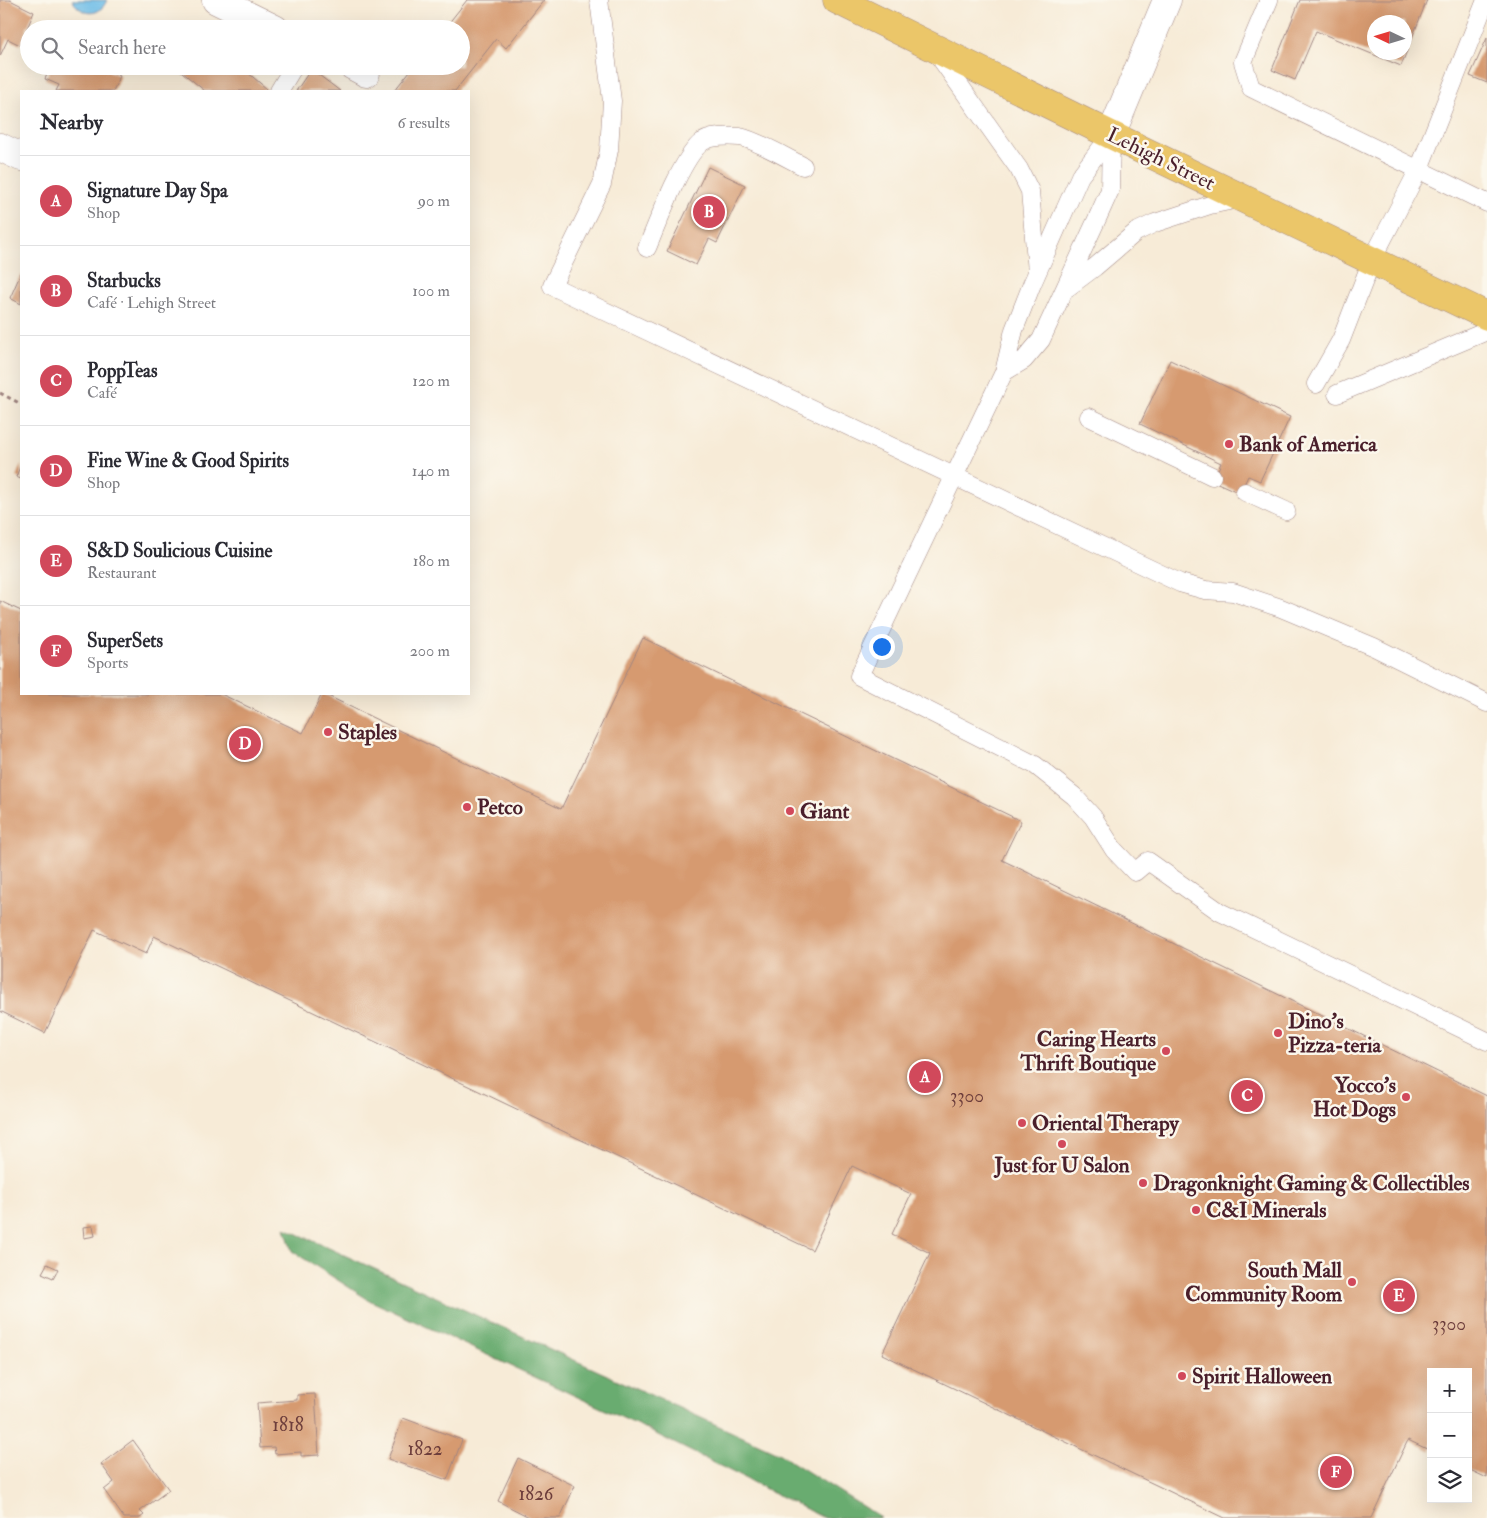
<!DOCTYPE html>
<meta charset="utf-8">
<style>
body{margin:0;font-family:"IM FELL Double Pica",serif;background:#f2f2f3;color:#2b2b33}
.controls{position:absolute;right:15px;bottom:15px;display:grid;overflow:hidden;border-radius:0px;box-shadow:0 5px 20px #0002}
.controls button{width:45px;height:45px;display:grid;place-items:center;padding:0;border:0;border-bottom:1px solid #e1e1e2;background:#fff;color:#2b2b33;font:25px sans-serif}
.compass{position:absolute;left:1367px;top:15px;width:45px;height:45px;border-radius:50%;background:#fff;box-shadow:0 5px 20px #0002;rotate:274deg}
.you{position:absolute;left:881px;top:646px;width:18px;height:18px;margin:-12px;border:4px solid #fff;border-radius:50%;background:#1a73e8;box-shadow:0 0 0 8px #1a73e833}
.badge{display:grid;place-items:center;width:32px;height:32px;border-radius:50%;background:#d1495b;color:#fff;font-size:16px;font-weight:700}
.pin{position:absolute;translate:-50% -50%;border:2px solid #fff;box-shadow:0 1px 5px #0006}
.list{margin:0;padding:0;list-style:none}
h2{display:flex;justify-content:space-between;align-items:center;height:65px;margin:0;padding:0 20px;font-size:21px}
h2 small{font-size:16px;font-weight:400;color:#7c7c81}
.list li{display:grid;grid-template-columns:32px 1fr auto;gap:15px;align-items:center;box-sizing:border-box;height:90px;padding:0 20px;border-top:1px solid #e1e1e2}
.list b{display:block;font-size:19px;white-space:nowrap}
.list p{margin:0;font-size:16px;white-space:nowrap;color:#7c7c81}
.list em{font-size:16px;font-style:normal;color:#7c7c81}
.icon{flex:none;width:28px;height:28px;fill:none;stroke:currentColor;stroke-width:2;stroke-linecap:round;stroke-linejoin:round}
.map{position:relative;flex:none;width:1487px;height:1518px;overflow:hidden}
.search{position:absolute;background:#fff;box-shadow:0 5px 20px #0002;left:20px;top:20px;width:450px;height:55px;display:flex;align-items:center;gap:12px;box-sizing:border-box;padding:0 18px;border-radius:28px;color:#7c7c81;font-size:19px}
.panel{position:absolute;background:#fff;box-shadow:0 5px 20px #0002;left:20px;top:90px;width:450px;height:605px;border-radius:0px}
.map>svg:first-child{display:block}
.forest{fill:#69ac6f;stroke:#5a664d}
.water{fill:#6cbce7;stroke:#5b6e89}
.building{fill:#d69a70;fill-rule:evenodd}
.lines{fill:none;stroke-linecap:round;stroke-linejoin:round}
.lane-casing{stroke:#a08581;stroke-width:19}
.street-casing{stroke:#a08581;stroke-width:29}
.highway-casing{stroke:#a08581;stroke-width:29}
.path{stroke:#a08581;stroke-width:3;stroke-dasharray:4 4;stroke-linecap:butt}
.lane{stroke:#fff;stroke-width:18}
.street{stroke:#fff;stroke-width:28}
.highway{stroke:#ebc669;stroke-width:28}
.poi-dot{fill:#d1495b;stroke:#fbf7ec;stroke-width:2}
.labels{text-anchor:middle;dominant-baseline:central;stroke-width:5;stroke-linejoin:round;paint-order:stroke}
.number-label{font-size:19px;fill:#6d3e3c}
.street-label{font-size:21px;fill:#4a1f2b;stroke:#fbf7ec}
.poi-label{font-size:21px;font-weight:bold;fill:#4a1f2b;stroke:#fbf7ec;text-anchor:start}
</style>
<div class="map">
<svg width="1487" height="1518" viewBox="0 0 1487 1518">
<rect width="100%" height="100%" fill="#fbf7ec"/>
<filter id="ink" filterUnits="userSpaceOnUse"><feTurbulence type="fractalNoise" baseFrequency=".02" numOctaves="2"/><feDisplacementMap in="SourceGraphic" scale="10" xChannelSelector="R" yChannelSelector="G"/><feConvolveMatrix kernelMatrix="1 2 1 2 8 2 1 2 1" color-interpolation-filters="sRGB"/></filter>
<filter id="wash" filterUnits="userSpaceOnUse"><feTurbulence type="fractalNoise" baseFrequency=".0096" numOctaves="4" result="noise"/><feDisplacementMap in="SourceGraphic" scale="20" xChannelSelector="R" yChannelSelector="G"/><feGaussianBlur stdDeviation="1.12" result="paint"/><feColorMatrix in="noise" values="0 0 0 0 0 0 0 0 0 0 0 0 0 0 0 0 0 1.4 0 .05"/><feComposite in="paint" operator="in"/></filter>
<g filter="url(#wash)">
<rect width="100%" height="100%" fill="#f7ebd7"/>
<path class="forest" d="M285 1228 778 1453 881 1518H824L640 1426 369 1300 292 1251Z"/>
<path class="water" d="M72 0H107C99 19 81 15 72 0Z"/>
<g id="blocks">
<path class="building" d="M0 0H10L34 12 20 45 8 39 0 56Z
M467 0H544L506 48 496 39 455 91H394L414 66H461V29H444Z
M1300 0H1427L1401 66 1316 31 1295 80 1272 70ZM1374 22H1404V52H1374Z
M1487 38V83L1470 76Z
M51 66H104L103 68 120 76 113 91H56L59 85 45 79Z
M177 66H223L230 72 235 66H240L267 89 265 91H205L176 67Z
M311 69 340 91H296Z
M708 167 745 185 717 243 709 239 696 265 667 251Z
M21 273V304L10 298Z
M1170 360 1290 417 1260 481 1248 476 1240 493 1213 481 1221 463 1140 424Z
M21 464V479L16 477Z
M0 601 21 611V694H221L303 733 322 694H324L561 809 643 638 1021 821 1002 860 1487 1096V1478L1468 1469V1372H1431V1451L1408 1440 1371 1518H1225L882 1354 930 1253 892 1234 911 1194 852 1166 812 1250 154 936 146 954 94 930 45 1033 0 1011Z
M93 1226 95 1236 84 1238 83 1227Z
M47 1264 58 1269 53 1278 42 1273Z
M315 1394 319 1455 301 1456V1452L275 1454 274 1447 260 1448 257 1403 297 1400V1395Z
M403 1418 462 1440 447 1480 388 1459Z
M133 1440 169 1490 140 1511 144 1515 140 1518H124L104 1490 114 1482 101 1464Z
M518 1458 575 1486 560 1518H531L498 1501Z"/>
</g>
</g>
<g filter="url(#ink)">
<use href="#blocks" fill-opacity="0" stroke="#a08581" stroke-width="1"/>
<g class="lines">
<defs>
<path id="lane" d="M599 0 612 101 609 150 602 184 552 286 1180 583 1205 590 1233 592 1281 608 1374 647 1487 703
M1269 0 1243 62 1251 88 1487 203
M936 52 1019 169 1030 191 1037 272
M279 91 294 66
M1111 135 1080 176 1032 284 1014 330 1004 372 859 676 1035 765 1074 796 1093 817 1114 850 1135 872 1148 861 1220 912 1487 1041
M647 248C658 222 682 157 702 142 711 136 729 136 740 137 756 140 787 158 803 166
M1067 288 1095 267 1136 232 1155 223 1210 205 1243 198
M1004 372 1024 360 1041 340 1097 219 1110 190 1111 135
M1316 384 1341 340 1372 260 1419 169 1486 0
M1337 394 1487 331
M1089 417 1212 476
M1245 492 1286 511"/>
<path id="street" d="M216 0 275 29
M353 66 366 73
M1111 135 1167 0
M0 147 21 157"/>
<path id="highway" d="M837 0 1111 135 1487 316"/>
</defs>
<use href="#lane" class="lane-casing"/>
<use href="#street" class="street-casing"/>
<use href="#highway" class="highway-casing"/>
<path class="path" d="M0 393 21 404"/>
<use href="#lane" class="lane"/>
<use href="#street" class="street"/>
<use href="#highway" class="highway"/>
</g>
</g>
<g class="poi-dot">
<circle cx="1229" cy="444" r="5"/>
<circle cx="328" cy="732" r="5"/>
<circle cx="467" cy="807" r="5"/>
<circle cx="790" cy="811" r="5"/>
<circle cx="1278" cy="1033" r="5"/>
<circle cx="1166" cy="1051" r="5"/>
<circle cx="1406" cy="1097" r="5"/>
<circle cx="1022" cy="1123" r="5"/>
<circle cx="1062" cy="1144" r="5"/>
<circle cx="1143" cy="1183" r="5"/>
<circle cx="1196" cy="1210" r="5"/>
<circle cx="1352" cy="1282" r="5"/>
<circle cx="1182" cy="1376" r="5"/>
</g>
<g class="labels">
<g class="number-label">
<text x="967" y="1096">3300</text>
<text x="1449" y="1324">3300</text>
<text x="288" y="1425">1818</text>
<text x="425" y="1449">1822</text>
<text x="536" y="1494">1826</text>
</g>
<g class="street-label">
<text transform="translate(1161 159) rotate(26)">Lehigh Street</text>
</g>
<g class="poi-label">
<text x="1239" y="444">Bank of America</text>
<text x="338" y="732">Staples</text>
<text x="477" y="807">Petco</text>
<text x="800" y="811">Giant</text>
<text x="1288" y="1021">Dino's<tspan x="1288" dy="24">Pizza-teria</tspan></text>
<text x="1156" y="1039" text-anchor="end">Caring Hearts<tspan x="1156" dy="24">Thrift Boutique</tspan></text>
<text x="1396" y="1085" text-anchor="end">Yocco's<tspan x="1396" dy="24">Hot Dogs</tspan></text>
<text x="1032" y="1123">Oriental Therapy</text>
<text x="1062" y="1165" text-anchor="middle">Just for U Salon</text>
<text x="1153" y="1183">Dragonknight Gaming &amp; Collectibles</text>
<text x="1206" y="1210">C&amp;I Minerals</text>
<text x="1342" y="1270" text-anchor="end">South Mall<tspan x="1342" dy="24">Community Room</tspan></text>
<text x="1192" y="1376">Spirit Halloween</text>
</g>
</g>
</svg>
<div class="controls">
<button>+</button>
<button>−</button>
<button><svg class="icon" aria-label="layers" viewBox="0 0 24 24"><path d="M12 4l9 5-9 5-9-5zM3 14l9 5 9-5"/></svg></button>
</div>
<svg class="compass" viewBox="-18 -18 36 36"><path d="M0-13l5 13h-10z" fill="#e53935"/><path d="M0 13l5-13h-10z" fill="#7c7c81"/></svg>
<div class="you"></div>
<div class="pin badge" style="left:925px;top:1077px">A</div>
<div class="pin badge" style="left:709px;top:212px">B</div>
<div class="pin badge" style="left:1247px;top:1096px">C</div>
<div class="pin badge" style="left:245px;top:744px">D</div>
<div class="pin badge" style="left:1399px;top:1296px">E</div>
<div class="pin badge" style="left:1336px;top:1472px">F</div>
<div class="search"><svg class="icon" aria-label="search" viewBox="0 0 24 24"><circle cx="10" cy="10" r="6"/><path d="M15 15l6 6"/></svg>Search here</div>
<section class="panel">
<h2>Nearby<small>6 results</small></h2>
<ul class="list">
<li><span class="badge">A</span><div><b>Signature Day Spa</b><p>Shop</p></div><em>90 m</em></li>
<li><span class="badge">B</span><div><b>Starbucks</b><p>Café · Lehigh Street</p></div><em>100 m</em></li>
<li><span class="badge">C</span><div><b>PoppTeas</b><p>Café</p></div><em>120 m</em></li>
<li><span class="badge">D</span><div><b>Fine Wine &amp; Good Spirits</b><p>Shop</p></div><em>140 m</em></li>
<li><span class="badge">E</span><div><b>S&amp;D Soulicious Cuisine</b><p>Restaurant</p></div><em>180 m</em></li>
<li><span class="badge">F</span><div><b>SuperSets</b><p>Sports</p></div><em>200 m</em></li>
</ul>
</section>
</div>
